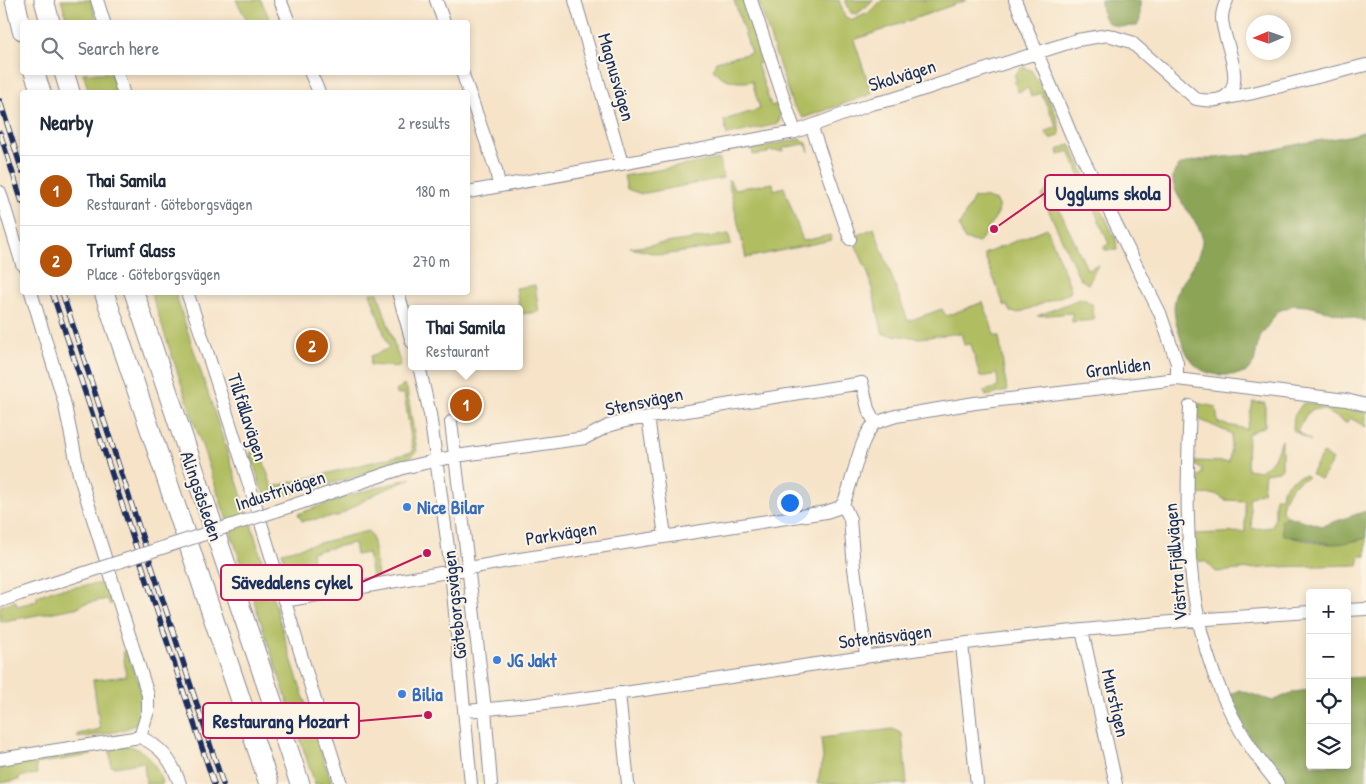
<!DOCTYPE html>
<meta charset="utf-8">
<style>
body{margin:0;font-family:"Patrick Hand",sans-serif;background:#f6f6f7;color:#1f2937}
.controls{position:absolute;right:15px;bottom:15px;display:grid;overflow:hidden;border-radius:5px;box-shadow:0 2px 8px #0003}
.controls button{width:45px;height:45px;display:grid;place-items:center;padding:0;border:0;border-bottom:1px solid #e0e1e3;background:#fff;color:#1f2937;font:25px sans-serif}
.compass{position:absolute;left:1246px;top:15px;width:45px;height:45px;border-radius:50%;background:#fff;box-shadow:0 2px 8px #0003;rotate:268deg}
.you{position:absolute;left:789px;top:502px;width:18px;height:18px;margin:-12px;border:4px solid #fff;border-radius:50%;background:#1a73e8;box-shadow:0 0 0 8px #1a73e833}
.badge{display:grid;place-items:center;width:32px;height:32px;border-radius:50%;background:#b45309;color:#fff;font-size:16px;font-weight:700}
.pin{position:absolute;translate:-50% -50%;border:2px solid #fff;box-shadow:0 1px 5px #0006}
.popup{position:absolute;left:408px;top:305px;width:115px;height:65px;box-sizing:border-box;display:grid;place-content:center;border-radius:5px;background:#fff;filter:drop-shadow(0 1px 4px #0005);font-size:16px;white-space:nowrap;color:#747a83}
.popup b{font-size:19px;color:#1f2937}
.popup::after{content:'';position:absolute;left:50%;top:100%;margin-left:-10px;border:10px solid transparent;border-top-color:#fff}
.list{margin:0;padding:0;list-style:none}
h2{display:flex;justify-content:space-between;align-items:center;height:65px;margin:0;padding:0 20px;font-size:21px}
h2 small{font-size:16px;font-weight:400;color:#747a83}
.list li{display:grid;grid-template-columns:32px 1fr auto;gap:15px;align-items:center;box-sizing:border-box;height:70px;padding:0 20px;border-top:1px solid #e0e1e3}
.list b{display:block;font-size:19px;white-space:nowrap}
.list p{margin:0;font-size:16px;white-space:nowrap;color:#747a83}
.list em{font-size:16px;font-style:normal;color:#747a83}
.icon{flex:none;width:28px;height:28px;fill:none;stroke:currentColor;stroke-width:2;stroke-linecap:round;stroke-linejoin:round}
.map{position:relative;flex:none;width:1366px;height:784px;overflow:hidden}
.search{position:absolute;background:#fff;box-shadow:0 2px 8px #0003;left:20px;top:20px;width:450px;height:55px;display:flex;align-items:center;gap:12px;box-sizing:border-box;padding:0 18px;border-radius:5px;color:#747a83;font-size:19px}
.panel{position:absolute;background:#fff;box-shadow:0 2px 8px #0003;left:20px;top:90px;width:450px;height:205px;border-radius:5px}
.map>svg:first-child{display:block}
.green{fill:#b0bd60;stroke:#66765f}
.forest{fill:#8ca456;stroke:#546a5a}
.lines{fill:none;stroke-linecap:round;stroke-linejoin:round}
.minor-casing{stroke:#888993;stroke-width:14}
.highway-casing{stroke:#888993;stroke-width:21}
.minor{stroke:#fff;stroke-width:12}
.highway{stroke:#fff;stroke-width:19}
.rail-casing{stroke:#1b2f5e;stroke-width:5.5}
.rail{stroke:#fcf5e5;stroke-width:4;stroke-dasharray:11;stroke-linecap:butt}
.minor-bridge-casing{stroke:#888993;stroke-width:14;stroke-linecap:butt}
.minor-bridge{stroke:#fff;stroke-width:12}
.shop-dot{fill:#3f7fe0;stroke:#fcf5e5;stroke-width:2}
.labels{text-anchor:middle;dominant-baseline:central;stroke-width:4;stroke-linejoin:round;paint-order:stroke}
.street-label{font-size:19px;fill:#1b2f5e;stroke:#fcf5e5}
.shop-label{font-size:19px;font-weight:bold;fill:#366cbe;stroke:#fcf5e5;text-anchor:start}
.leader{fill:none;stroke:#c2185b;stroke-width:2}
.callout-dot{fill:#c2185b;stroke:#fcf5e5;stroke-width:2}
.callout{fill:#fcf5e5;stroke:#c2185b;stroke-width:2}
.callout-label{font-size:20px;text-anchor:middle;font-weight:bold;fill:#1b2f5e}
</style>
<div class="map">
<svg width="1366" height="784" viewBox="0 0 1366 784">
<rect width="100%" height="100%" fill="#fcf5e5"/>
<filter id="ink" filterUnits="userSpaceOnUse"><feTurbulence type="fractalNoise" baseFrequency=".02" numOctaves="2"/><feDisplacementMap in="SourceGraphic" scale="10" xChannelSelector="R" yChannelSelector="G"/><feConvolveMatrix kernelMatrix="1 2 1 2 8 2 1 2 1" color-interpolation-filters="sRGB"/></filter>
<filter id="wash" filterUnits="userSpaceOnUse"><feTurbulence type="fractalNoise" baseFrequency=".0096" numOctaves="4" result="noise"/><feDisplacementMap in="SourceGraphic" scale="20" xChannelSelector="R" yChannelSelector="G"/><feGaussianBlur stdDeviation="1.12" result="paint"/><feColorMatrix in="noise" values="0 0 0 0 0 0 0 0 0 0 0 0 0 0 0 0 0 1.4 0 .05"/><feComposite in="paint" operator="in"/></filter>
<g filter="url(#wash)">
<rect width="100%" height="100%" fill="#f6e3c8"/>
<path class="green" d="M61 0H91L97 22H68Z
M236 0H261L271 22H248Z
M734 0H743L766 61 757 64 771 106 780 103 781 115 778 124 727 135 724 120 760 109 752 81C739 84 723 81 713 70L716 61 751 53Z
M758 0H839L845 17 853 20 868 13 882 0H967L854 40 872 94 803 118 792 104Z
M845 0H874L857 14 851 13Z
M1023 67 1031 70C1042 88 1062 115 1059 136L1050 139 1045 132 1057 127 1041 93 1031 97 1028 88 1018 92 1014 82 1017 81 1014 75Z
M83 73H111L117 92H89Z
M799 139 807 143 809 152 807 146 804 144 783 148 784 151H768V153L753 155 752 149Z
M1070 144 1116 240 1117 250H1105L1103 247 1109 244 1069 151 1059 155 1058 150Z
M720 159 723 178 641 194 627 189 624 176Z
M728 180H730L734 189 773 183 774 190 784 187 803 241 830 235 832 240 746 258Z
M1049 187 1087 269 1098 265 1088 284 1080 279 1042 196Z
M984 197 996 201 999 208 998 213 979 243 964 239 959 226 974 198Z
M874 228 908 321 942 309 946 316 983 302 995 336H999L1007 391 986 396 984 391 998 387 997 374 980 377 971 344 964 345 961 333 920 338 883 334 868 273 852 237Z
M1047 228 1071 289 1070 293 1018 313 1010 312 1008 306 1004 305 984 254Z
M729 234 731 245 662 255 630 248Z
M535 285 539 312 520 314 516 288Z
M151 293H175L253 530 288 649 332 784H315Z
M370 293H378L400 362 399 367 370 365 371 356 389 348Z
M1082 298 1092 304 1094 320 1072 322V313L1037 316Z
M404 385 407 389 417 452 413 456 348 479 278 497 266 502 250 454 258 444 272 487 413 452 404 393 396 395 397 390Z
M1253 402 1265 403V426L1248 434 1247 469 1260 471 1273 460 1282 440V468L1279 471 1265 473 1263 492 1249 498 1252 529 1272 527 1275 517V497H1281C1283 484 1293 477 1305 475L1308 477C1292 483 1283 494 1282 511L1287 516 1281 520 1293 538C1302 539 1308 541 1317 543 1331 546 1352 541 1366 538V556H1360L1358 565 1274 567 1216 572 1206 562 1194 560 1192 534 1245 532V501L1225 500 1216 494 1191 495 1194 478 1202 474V469L1195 465V461L1229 462 1232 434 1196 418V403L1216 407 1218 423 1247 429Z
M1303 403 1357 408 1356 412 1360 410 1361 413 1363 409 1366 411V427L1350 418 1346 423 1325 410 1313 409 1306 415 1297 431 1311 441 1293 430 1294 416Z
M1323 453 1333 460 1321 480 1311 474Z
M412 478 375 494 338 516 302 521 298 514 350 495Z
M368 531 372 535 378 577 372 578 368 553 356 555 354 543 312 552 316 588 305 590 292 584 282 552Z
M104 583 112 603 110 605 107 599 83 604 80 607 0 622V606L16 601 17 606 37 601V596L53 590Z
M125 650C133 670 154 706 135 724 126 732 91 736 78 738V734L100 729 93 680 126 676 123 651Z
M893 729 902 734 907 784H817L823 758 821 738Z
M124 745C146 748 156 764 163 784H146L144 762 115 767 111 766 110 750 112 746Z
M88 751 92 755 36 764 37 774 19 777V780L0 783V767Z"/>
<path class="forest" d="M1101 0H1140V20L1137 26C1112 27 1101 27 1101 0Z
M1366 131V321L1308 306 1293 305 1284 309 1278 311 1259 338 1254 363 1245 373C1206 380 1189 370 1179 332 1175 319 1172 309 1176 296 1182 279 1204 255 1202 237 1199 218 1159 186 1178 167 1185 159 1235 156 1248 155 1265 153 1282 147 1299 144 1322 139 1344 139 1366 131Z
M1366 511V538C1339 545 1334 546 1307 539 1298 537 1292 538 1283 534L1281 520 1287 516 1322 526Z
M1366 677V784H1283L1259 755 1228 698 1231 694 1239 690 1273 701 1293 692 1310 690V765H1347V678Z"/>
</g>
<g filter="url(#ink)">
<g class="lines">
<defs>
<path id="minor" d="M97 0 104 22
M280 0 289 22
M436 0 444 22
M575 0 622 164
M751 0 795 132
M1015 0 1071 134 1160 313 1177 363V379
M117 72 123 92
M310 72 319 92
M462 72 496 170 499 186
M1221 99 1253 93 1366 65
M812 128 850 239
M0 192 22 264
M468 192 795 132 871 104 893 99 1077 40 1108 35 1131 42 1196 99C1205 101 1214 102 1223 98 1249 85 1222 39 1222 18 1222 12 1224 6 1227 0
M31 292 64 401 79 474 148 695V711L140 737
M187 292C243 455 289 620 341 784
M398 292 412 342
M419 366 430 414 451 570 471 784
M1190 406C1184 547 1182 669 1278 784
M648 417 665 536
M451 422 485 709 491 784
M875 423 896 416 975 403 1177 379 1346 400 1366 405
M294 505 403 468 456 456 585 438 608 426 625 421 862 383 868 409 875 423C858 440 854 481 843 504L850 519 854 568 866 656
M0 601 20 594
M284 601 520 559 826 512 838 508 843 504
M1347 610 1366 609
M1082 630 1116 784
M962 645 977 784
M619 693 628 784
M466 711C599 700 731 676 864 657 1012 635 1160 621 1310 612
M0 759 140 737C162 747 172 761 180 784"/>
<path id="highway" d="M15 0 22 30
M44 0 50 22
M34 72 41 92
M64 72 70 92
M104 292 269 784
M134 292 300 784"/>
</defs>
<use href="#minor" class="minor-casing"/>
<use href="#highway" class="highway-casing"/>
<use href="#minor" class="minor"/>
<use href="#highway" class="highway"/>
<defs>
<path id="rail" d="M0 101 22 171
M0 133 22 202
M52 292 214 784
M62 292 223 784"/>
</defs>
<use href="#rail" class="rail-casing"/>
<use href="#rail" class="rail"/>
<defs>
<path id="minor-bridge" d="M20 594 294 505"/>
</defs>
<use href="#minor-bridge" class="minor-bridge-casing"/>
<use href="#minor-bridge" class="minor-bridge"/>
</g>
</g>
<g class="shop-dot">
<circle cx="407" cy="507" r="5"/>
<circle cx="497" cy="660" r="5"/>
<circle cx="402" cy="694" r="5"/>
</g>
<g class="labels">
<g class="street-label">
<text transform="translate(902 75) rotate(-17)">Skolvägen</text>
<text transform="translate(617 77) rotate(74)">Magnusvägen</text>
<text transform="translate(1118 367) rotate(-7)">Granliden</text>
<text transform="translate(644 401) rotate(-12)">Stensvägen</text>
<text transform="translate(248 417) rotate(72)">Tillfällavägen</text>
<text transform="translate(280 490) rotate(-18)">Industrivägen</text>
<text transform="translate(202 496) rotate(71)">Alingsåsleden</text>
<text transform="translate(561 533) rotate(-9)">Parkvägen</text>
<text transform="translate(1175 562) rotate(-95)">Västra Fjällvägen</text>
<text transform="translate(454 605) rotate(-96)">Göteborgsvägen</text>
<text transform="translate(885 636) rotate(-7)">Sotenäsvägen</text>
<text transform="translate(1116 703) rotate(77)">Murstigen</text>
</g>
<g class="shop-label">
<text x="417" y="507">Nice Bilar</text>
<text x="507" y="660">JG Jakt</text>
<text x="412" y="694">Bilia</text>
</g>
</g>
<path class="leader" d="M994 229L1045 193M427 553L362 582M428 715L359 721"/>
<g class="callout-dot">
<circle cx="994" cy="229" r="5"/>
<circle cx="427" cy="553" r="5"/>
<circle cx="428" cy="715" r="5"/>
</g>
<g class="callout">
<rect x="1045" y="175" width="125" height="35" rx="5"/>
<rect x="221" y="565" width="141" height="35" rx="5"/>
<rect x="203" y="703" width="156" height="35" rx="5"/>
</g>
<g class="callout-label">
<text x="1108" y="200">Ugglums skola</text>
<text x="292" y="589">Sävedalens cykel</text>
<text x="281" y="728">Restaurang Mozart</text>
</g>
</svg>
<div class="controls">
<button>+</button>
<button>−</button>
<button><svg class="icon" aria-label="locate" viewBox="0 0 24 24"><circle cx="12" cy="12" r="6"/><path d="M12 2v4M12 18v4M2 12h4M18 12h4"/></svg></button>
<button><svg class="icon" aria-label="layers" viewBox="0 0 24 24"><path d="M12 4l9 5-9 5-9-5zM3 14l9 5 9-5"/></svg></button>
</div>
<svg class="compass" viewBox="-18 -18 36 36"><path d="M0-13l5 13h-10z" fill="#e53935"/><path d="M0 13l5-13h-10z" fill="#747a83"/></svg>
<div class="you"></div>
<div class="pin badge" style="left:466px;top:405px">1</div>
<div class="popup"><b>Thai Samila</b>Restaurant</div>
<div class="pin badge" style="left:312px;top:346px">2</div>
<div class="search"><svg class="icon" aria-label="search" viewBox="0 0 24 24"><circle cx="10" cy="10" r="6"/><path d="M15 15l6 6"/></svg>Search here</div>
<section class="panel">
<h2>Nearby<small>2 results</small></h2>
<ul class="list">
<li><span class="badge">1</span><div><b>Thai Samila</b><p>Restaurant · Göteborgsvägen</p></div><em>180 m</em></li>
<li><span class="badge">2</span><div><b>Triumf Glass</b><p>Place · Göteborgsvägen</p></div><em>270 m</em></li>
</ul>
</section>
</div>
